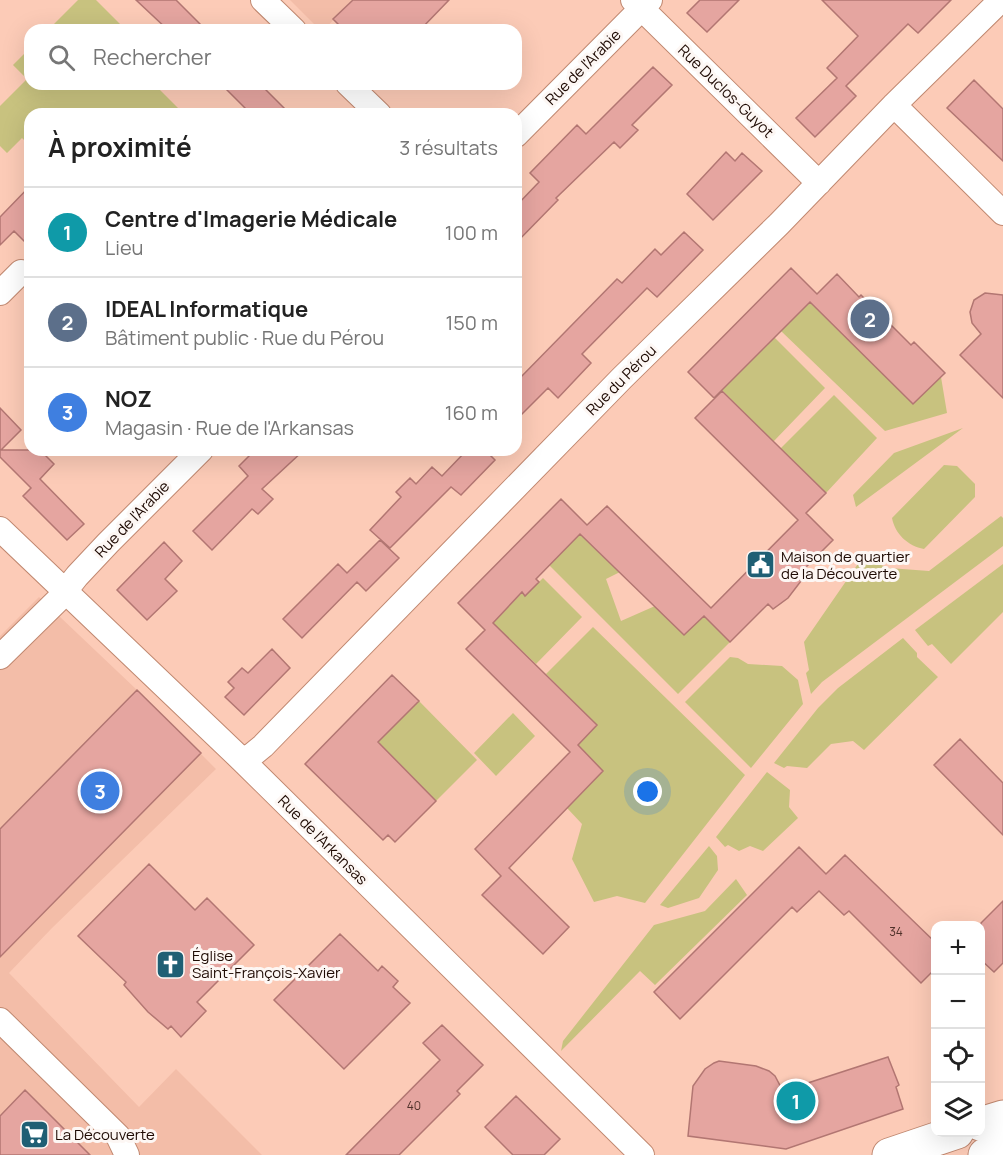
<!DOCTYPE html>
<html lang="fr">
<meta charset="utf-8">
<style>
body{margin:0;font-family:Manrope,sans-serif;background:#f2f2f2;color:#222}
.controls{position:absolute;right:18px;bottom:18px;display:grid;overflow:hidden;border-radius:12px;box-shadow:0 6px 24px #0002}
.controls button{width:54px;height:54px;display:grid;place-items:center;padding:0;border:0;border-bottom:2px solid #e0e0e0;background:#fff;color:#222;font:30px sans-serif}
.you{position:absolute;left:648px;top:792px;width:21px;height:21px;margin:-15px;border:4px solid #fff;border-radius:50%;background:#1a73e8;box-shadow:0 0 0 9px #1a73e833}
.badge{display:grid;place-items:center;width:39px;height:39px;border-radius:50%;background:#b45309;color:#fff;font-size:20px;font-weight:700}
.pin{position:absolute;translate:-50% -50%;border:3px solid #fff;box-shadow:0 2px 6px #0006}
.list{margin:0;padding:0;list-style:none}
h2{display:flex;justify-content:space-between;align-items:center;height:78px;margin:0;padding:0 24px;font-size:26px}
h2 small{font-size:20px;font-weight:400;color:#767676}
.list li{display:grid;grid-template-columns:39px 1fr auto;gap:18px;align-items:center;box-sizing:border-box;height:90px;padding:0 24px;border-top:2px solid #e0e0e0}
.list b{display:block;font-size:22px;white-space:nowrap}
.list p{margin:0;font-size:20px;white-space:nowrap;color:#767676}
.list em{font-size:20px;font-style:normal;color:#767676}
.icon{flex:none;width:33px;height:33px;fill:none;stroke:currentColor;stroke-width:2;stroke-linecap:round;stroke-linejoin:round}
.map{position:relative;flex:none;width:1003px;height:1155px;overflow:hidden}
.search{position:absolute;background:#fff;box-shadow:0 6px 24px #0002;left:24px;top:24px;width:498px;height:66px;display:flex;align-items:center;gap:15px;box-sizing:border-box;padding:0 21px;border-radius:18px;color:#767676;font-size:22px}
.panel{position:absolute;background:#fff;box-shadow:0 6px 24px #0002;left:24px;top:108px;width:498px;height:348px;border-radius:18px}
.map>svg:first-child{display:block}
.built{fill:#f3bda8}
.green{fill:#c8c27f}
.building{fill:#e5a5a0;stroke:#b27672;stroke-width:1.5}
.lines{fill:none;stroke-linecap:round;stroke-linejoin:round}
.street-casing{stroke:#c08870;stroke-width:26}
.primary-casing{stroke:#c08870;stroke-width:35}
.street{stroke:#fff;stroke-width:24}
.primary{stroke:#fff;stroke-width:33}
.labels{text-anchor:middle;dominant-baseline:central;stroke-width:6;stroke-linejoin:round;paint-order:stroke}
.number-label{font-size:12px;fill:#50312a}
.street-label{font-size:15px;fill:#1e0a03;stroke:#fdf7f4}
.poi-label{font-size:15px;fill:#1e0a03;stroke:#fdf7f4;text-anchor:start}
</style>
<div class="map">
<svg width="1003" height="1155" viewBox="0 0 1003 1155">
<rect width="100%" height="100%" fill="#fccbb7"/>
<path class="built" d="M290 0H359L349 3 324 30H320Z
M39 597 137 690 216 769 52 928 9 973 139 1107 176 1069 262 1155H0V636Z"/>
<path class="green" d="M78 0H96L120 24 115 30H48Z
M30 48V84H154L184 114H30V146L22 138 7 153 0 146V106L27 79 13 65Z
M810 302 941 377 947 413 885 431 781 331Z
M774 337 825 388 773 442 722 390Z
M834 395 877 438 826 493 780 449Z
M963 428 856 507 853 495 894 453Z
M944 465 957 466 975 484V497L924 549C908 546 895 534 892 518Z
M1001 516 1003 518V546L822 682 811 694 806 673 809 670 804 642 862 558 889 568 929 571Z
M580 534 620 572 606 579 621 621 655 606 684 635 704 616 730 642 678 694 549 565Z
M1003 564V612L951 664 932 644 928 646 915 630Z
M543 578 582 617 536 664 493 623 522 593 526 595Z
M593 627 745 775 645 903 617 896 594 902 572 859 582 824 567 808 603 771 578 745 597 725 546 674Z
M903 638 917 653V657L938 677 864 750 853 741 831 744 807 768 787 766 784 768 774 763 818 708 838 688Z
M730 657 738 658 748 664 782 666 798 680 803 704 751 768 685 702Z
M419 701 477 760 436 801 378 742Z
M513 713 535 736 496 776 474 753Z
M767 772 790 790 789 807 798 818 763 851 750 846 739 851 728 845 725 847 716 837Z
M709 846 717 856 718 870 699 898 668 908 660 905Z
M736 879 747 895 655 985 640 971 561 1051 563 1041 654 925 705 911Z"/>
<path class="building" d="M136 0H176L206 30H168Z
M353 0H449L420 30H344L333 19Z
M700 0H739L707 32 687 13Z
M822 0H951L918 33 908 24 846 86 856 96 815 137 796 118 837 78 827 68 858 36Z
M653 67 672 85 632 125 638 130 620 148 614 142 556 198 558 200 516 243V206L539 182 530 173 577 125 586 134Z
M974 80 1003 109V161L947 108Z
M221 84H260L290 114H251Z
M726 152 735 161 742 153 762 171 713 220 687 194Z
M30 186V247L14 231 0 245V217Z
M684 232 703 250 657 297 647 288 582 354 591 363 558 398 548 388 516 420V382L617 279 622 283 655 249 661 255Z
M791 268 817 294 837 274 859 297 861 295 911 345 914 342 945 373 913 404 810 302 714 398 688 372Z
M985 293 1003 295V398L960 355 981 334 972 323 970 312 974 300Z
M722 391 826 493 806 513 833 540 797 576 801 581 788 598 773 609 768 604 730 642 704 616 684 635 580 534 536 579 539 582 525 596 522 592 493 623 597 725 578 745 603 771 509 868 569 927 543 954 482 895 501 876 475 849 570 752 466 649 485 630 458 603 561 499 587 525 607 506 711 608 798 520 695 418Z
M0 408 21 430 1 450H40L54 464 40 479 84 524 67 540 23 496 31 488 0 457Z
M255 450H304L262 489 273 499 258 514 252 509 212 550 193 531 248 476 239 466Z
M467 450H485L495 460 461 495 451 487 390 548 370 530 401 497 396 492 410 478 416 484 432 467 442 476Z
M380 540 399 558 366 591 357 582 302 638 283 619 338 564 347 573Z
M164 542 182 561 165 579 177 591 147 620 117 590Z
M272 649 290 668 244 715 225 697 234 688 228 682 242 668 248 673Z
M392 675 419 701 378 742 436 801 395 842 388 835 383 840 305 764Z
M137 690 201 753 0 957V829Z
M960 739 1003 783V835L934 765Z
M799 847 826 874 845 855 936 943V968L921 983 849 911 844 915 819 891 797 912 792 907 680 1019 654 992Z
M149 864 195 910 207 898 254 945 197 1002 206 1011 181 1037 171 1026 168 1029 148 1012 124 985 126 982 78 936Z
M1003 901V963L994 972 981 960V923Z
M340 934 378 971 382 966 398 981 393 987 410 1003 344 1069 274 1000Z
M442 1025 483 1065 457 1091 460 1094 399 1155H346L440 1060 423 1043Z
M888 1057 899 1085 896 1087 903 1109 786 1149 688 1136 693 1086 705 1069 714 1063 719 1061 756 1066 769 1071 775 1076 783 1091Z
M25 1090 90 1155H0V1116Z
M516 1096 560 1139 544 1155H513L485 1127Z"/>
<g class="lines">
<defs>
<path id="street" d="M263 0 294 30
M633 0 819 183
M348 84 379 114
M894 105 1003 213
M516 135 650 0
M0 293 21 272
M0 529 242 760 642 1155
M0 657 58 600 77 576 108 543 201 450
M242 760 252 755 263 746 622 378 779 224 894 105 1001 0
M0 1020 118 1136 127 1155"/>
<path id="primary" d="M980 1124 1003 1117
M889 1155 957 1132
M985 1155 1003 1149"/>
</defs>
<use href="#street" class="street-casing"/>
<use href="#primary" class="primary-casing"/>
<use href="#street" class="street"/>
<use href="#primary" class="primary"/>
</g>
<defs>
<symbol id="civic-square" viewBox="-11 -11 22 22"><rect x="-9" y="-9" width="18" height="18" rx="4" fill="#1f5f74" stroke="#fdf7f4"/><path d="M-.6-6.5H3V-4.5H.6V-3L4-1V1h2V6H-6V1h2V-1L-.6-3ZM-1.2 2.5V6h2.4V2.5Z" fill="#fff"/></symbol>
<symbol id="church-square" viewBox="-11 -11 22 22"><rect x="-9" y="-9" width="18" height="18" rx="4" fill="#1f5f74" stroke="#fdf7f4"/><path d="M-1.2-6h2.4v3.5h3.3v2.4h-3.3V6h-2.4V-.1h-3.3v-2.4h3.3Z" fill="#fff"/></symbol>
<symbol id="supermarket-square" viewBox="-11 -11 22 22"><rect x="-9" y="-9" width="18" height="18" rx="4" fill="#1f5f74" stroke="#fdf7f4"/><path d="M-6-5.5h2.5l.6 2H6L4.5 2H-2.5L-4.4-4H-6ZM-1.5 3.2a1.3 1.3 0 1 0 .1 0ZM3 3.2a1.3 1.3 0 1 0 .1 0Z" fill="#fff"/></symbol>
</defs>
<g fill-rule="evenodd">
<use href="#civic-square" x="744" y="548" width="33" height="33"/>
<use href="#church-square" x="154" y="948" width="33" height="33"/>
<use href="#supermarket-square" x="18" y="1118" width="33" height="33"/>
</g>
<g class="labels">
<g class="number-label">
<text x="896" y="931">34</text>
<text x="414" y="1105">40</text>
</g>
<g class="street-label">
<text transform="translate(583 67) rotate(-45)">Rue de l'Arabie</text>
<text transform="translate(726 91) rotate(44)">Rue Duclos-Guyot</text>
<text transform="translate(621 380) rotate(-45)">Rue du Pérou</text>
<text transform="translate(132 519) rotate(-46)">Rue de l'Arabie</text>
<text transform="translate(323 840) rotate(45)">Rue de l'Arkansas</text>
</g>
<g class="poi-label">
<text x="781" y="556">Maison de quartier<tspan x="781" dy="17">de la Découverte</tspan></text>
<text x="192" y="955">Église<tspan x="192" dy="17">Saint-François-Xavier</tspan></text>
<text x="55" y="1134">La Découverte</text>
</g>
</g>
</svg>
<div class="controls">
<button>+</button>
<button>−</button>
<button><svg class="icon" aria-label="locate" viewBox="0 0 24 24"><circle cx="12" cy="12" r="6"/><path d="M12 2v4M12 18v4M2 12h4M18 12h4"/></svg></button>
<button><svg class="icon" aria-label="layers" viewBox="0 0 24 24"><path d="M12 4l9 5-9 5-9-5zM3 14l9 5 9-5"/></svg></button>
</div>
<div class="you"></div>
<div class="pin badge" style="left:796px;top:1101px;background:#0f9aa8">1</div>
<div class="pin badge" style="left:870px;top:319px;background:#5c6f8a">2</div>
<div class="pin badge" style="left:100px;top:791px;background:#3f7fe0">3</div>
<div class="search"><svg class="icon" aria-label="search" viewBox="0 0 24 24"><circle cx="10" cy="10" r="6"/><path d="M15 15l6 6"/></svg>Rechercher</div>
<section class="panel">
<h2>À proximité<small>3 résultats</small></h2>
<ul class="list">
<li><span class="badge" style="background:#0f9aa8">1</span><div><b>Centre d'Imagerie Médicale</b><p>Lieu</p></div><em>100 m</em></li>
<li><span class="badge" style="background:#5c6f8a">2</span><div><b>IDEAL Informatique</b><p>Bâtiment public · Rue du Pérou</p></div><em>150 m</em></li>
<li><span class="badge" style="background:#3f7fe0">3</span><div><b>NOZ</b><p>Magasin · Rue de l'Arkansas</p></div><em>160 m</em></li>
</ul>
</section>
</div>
